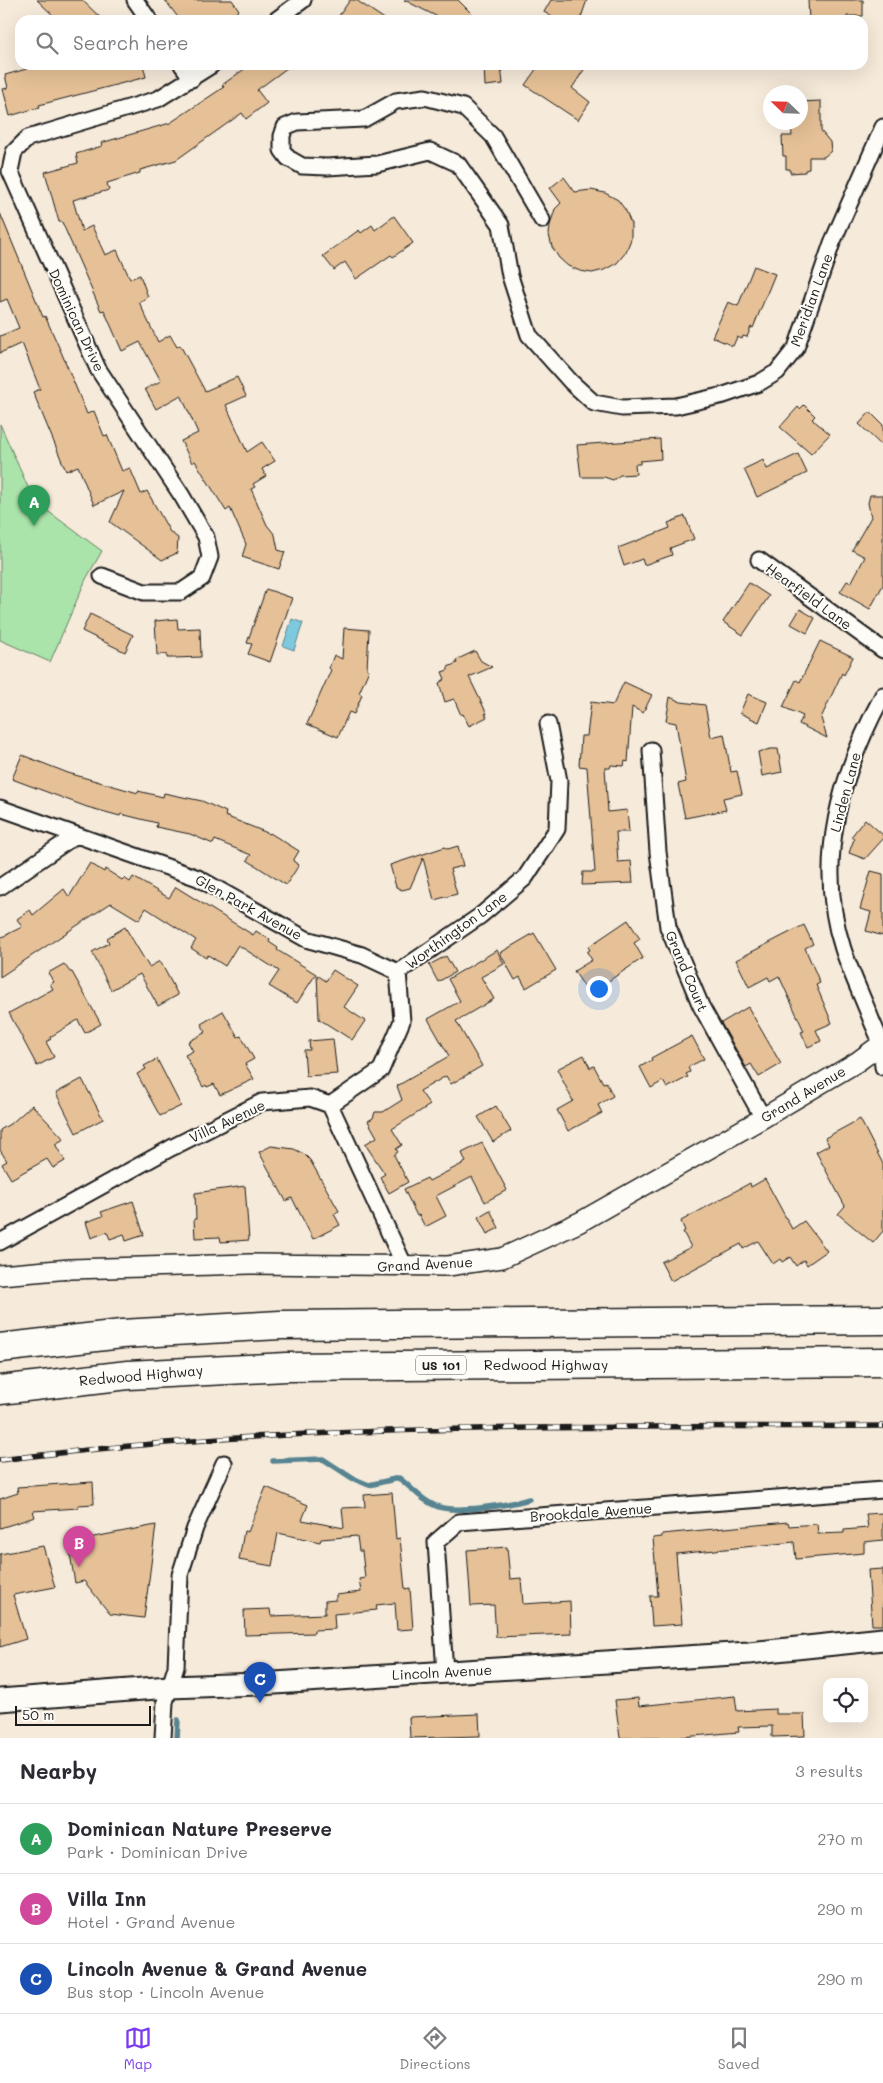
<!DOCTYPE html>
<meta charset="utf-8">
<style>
body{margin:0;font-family:Mali,sans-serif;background:#f2f2f3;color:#2b2b33}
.controls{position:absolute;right:15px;bottom:15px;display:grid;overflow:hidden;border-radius:10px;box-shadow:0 5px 20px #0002}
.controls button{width:45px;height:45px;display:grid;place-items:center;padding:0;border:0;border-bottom:1px solid #e1e1e2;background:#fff;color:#2b2b33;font:25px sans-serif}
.compass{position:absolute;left:763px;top:85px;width:45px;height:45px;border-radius:50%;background:#fff;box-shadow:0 5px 20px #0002;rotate:293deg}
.scale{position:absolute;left:15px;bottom:12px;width:136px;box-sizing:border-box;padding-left:5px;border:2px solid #1c1c1c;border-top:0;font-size:14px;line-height:18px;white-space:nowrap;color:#1c1c1c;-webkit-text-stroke:4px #fdfcf7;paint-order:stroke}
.you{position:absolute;left:598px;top:988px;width:18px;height:18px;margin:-12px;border:4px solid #fff;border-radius:50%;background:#1a73e8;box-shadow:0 0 0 8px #1a73e833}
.badge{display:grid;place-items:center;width:32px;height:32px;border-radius:50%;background:#7c3aed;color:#fff;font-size:16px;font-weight:700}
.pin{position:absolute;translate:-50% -41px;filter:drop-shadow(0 1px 2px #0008)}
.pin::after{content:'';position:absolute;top:26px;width:18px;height:15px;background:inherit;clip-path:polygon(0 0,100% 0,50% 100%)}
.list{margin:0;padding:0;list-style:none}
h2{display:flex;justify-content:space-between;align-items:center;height:65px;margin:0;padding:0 20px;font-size:21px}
h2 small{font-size:16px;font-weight:400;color:#7c7c81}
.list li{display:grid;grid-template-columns:32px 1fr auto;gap:15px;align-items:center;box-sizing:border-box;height:70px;padding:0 20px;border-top:1px solid #e1e1e2}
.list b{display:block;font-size:19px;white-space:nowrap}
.list p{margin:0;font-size:16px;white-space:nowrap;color:#7c7c81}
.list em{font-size:16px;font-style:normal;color:#7c7c81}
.icon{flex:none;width:28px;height:28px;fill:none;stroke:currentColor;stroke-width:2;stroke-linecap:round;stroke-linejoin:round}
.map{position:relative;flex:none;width:883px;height:1738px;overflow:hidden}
.search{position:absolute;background:#fff;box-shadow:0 5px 20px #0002;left:15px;right:15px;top:15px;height:55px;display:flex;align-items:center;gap:12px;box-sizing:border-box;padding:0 18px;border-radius:15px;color:#7c7c81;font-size:19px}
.sheet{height:275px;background:#fff}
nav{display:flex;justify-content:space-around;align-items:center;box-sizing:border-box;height:70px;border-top:1px solid #e1e1e2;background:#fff;font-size:14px;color:#7c7c81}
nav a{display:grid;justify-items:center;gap:2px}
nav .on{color:#7c3aed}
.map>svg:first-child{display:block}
.green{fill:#aae4aa;stroke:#638063}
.water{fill:#7fc9df;stroke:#578491}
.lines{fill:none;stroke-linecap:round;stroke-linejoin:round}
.stream{stroke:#578491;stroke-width:5.5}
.building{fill:#e6c197;stroke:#1c1c1c}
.minor-casing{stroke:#1c1c1c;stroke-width:19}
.tertiary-casing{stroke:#1c1c1c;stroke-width:22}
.secondary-casing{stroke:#1c1c1c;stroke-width:25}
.motorway-casing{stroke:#1c1c1c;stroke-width:31}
.minor{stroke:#fdfcf7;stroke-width:15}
.tertiary{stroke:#fdfcf7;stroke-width:19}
.secondary{stroke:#fdfcf7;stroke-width:21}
.motorway{stroke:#fdfcf7;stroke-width:28}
.rail-casing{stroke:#1c1c1c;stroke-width:5.5}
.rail{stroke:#fdfcf7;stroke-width:4;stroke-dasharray:11;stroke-linecap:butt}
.labels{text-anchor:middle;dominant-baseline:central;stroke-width:4;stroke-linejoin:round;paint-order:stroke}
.shield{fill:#fdfcf7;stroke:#605f5e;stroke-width:1}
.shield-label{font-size:12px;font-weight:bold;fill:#1c1c1c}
.street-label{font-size:14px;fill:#1c1c1c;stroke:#fdfcf7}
</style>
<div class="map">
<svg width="883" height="1738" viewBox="0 0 883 1738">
<rect width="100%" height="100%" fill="#f6eada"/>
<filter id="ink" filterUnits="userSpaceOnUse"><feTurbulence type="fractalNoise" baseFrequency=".02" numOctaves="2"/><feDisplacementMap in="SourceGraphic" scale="10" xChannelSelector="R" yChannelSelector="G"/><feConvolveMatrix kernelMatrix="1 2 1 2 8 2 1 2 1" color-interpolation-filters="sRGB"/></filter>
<g filter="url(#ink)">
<path class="green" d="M0 424 34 501 102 551 86 579 50 662 0 640Z"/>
<path class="water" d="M292 619 303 623 294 650 283 646Z"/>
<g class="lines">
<path class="stream" d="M273 1461 323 1459 352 1478 369 1485 399 1478C411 1487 422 1501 436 1506 454 1514 509 1505 529 1499
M177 1738 178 1720"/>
</g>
<path class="building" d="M37 0H82L103 20H58Z
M165 0H232L239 10 226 20H180Z
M350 0H356L386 20H336Z
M404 0H458L478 20H444Z
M551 0H587L580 20H557L544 12Z
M808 0H863V16H847V20H809Z
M41 65H143L146 77 39 105 40 107 10 116 3 89 8 88 5 75Z
M250 65H291L257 90 267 103 246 119 242 113 176 160 140 170V173L107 183 109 190 73 200 82 231 92 226 105 255 117 250 130 279 140 275 148 297 139 302 158 342 170 335 177 347 180 345 205 391 237 377 246 396 226 405 247 452 262 442 275 461 262 469 266 476 253 484 255 487 251 489 267 525 275 535 278 550 285 552 279 569 242 557 246 544 230 508 226 511 195 461 192 463 181 441 198 433 181 395 156 409 145 389 161 381 140 342 122 351 104 310 101 311 62 222H59L45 172 78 163 76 154 102 146 101 143 170 123 224 87 222 85Z
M484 65H501L503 84 485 86Z
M539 65H587L572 88 590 102 578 120 525 85Z
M821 101V131L830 142 831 151 824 157H809V169L805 170V172L790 173V169H786V156H783L782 136H792L791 122H800V102Z
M564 177 575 192 591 190 605 193 618 200 626 211 631 224V239L626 252 617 263 604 270 592 273 580 271 568 266 559 258 552 247 549 235 550 225 555 209 561 203 550 188Z
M0 213 43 317 45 316 62 354 87 414 94 411 104 436 107 435 122 471 130 468 141 494 147 491 170 532 178 538 177 553 162 560 110 522 124 491 94 505 78 466 66 471 33 392 40 389 22 343 0 353V336L19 328 7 299 0 302Z
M394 216 413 243 393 257 391 255 356 279 345 262 334 270 323 256 359 230 361 233 372 225 375 230Z
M754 266 775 274 753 328 751 327 747 337 743 336 742 339 737 337 733 346 712 337 728 302 738 306Z
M804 405 815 416 812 419 830 434 811 454 780 427 798 407 800 409Z
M870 412 883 425V447L859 424Z
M660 439 661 459 640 461V464H635L636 474 620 475 613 480 604 477H581L577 445Z
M798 454 807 473 757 497 744 469 763 460 767 469Z
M870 495H883V585L870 609 840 592 847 581 851 583 865 557 852 550 871 517 868 503Z
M685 516 694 539 670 548 672 555 644 565 642 559 624 566 618 548 670 528 668 523Z
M749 583 769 596 743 635 723 622Z
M266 589 292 598 270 662 248 654 252 644 247 643Z
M800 609 815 618 807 633 791 624Z
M90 614 133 635 125 652 82 631Z
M177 619 178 629 200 628 201 657 174 658H167V654L157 655 155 621Z
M344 628 369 630 367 669 369 670 359 693 362 695 354 714 349 712 338 737 307 724 331 670 329 668 334 655 342 659Z
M820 641 853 657 844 675 842 673 821 718 827 738 799 724 803 716 783 707 796 680 800 682Z
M475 651 481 661 492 667 469 677 487 714H485L487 717 469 726 463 714 461 715 454 699 445 702 439 683 445 679 442 672 448 670V667L457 663 456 660Z
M624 682 652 695 643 713 632 707 628 762 625 761 624 766 611 765 610 768H605L608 812 627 810 629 832H616L618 862 631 861 633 883 582 885 583 872H595L587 767 579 766 581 736H587L591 702 613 705Z
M748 694 767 702 759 722 740 713Z
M670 697 681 702 705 705 711 737 724 734 731 772 737 771 742 794 723 798 726 810 685 818 678 784 686 782 676 723 666 721Z
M771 749H778L782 772 762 776 758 752Z
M22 755 68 773 138 793V791L163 797 164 793 202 801 226 812 225 816 270 834V833L299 851 293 861 299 865 286 885 247 860 251 855 215 840 213 844 190 834 156 827 157 823 121 814 120 816 87 807 12 779Z
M865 819 883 835V839L865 859 849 853 854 839 851 837Z
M458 846 463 866 450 869 457 894 434 900 423 858 410 888 402 890 396 887 390 865 445 847 448 849Z
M90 863 104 872 105 869 122 880 124 878 130 882 133 877 169 898 176 887 253 935 256 931 270 940 269 942 278 948 277 950 316 974 297 1003 269 986 279 971 238 945 225 966 208 955 206 958 191 948 196 940 146 908 139 920 111 903 0 977V938L22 927 17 919 30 910 33 915 64 889 69 897Z
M871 871 883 874V936L866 931 871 912 860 909Z
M628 920 640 939 634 943 643 958 589 994 574 971 592 960 587 952 590 950 588 947Z
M804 925 813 944 805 948 820 983 816 985 832 1023 816 1030 821 1041 808 1047 801 1032 804 1031 779 976 770 981 768 977 749 987 736 960Z
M125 927 149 967 160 961 178 995 158 1006 140 974 111 990 92 952 109 943 107 938Z
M534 933 556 970 526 988 520 977 515 980 500 953Z
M497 950 504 964 481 977 494 999 456 1021 482 1066 451 1084 446 1076 420 1091 430 1105 392 1129 402 1145 396 1149 398 1152 394 1155 408 1182 389 1193 380 1177 385 1174 365 1144 377 1137 368 1121 373 1118 375 1112H383L402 1100 397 1086 449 1056 428 1019 460 1001 448 979Z
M446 956 455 972 438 982 429 965Z
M64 964 70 972H72L101 1024 85 1033 78 1020 50 1037 51 1039 46 1042 54 1057 37 1066 9 1013 53 989 50 984 54 982 48 973Z
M333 970 358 986 344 1007 365 1021 352 1040 319 1019 317 975 326 981Z
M748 1007 781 1064 759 1077 751 1064 746 1067 721 1023Z
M223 1011 238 1037 241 1036 254 1059 245 1064 254 1079 220 1095 214 1084 207 1087 206 1085 203 1087 185 1055 193 1051 188 1042 206 1032 201 1024Z
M692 1036 704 1059 688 1067 690 1072 686 1074 688 1077 667 1088 663 1081 651 1088 640 1067 652 1060 651 1058Z
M333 1039 337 1074 306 1076 304 1050H310L309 1041Z
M584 1055 590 1068 594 1066 603 1083 606 1082 613 1096 598 1105 602 1113 568 1131 557 1110 573 1101 557 1069Z
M157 1059 181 1106 160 1116 137 1074 146 1069 144 1066Z
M82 1079 103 1119 76 1133 56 1093Z
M32 1105 64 1139 55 1144 65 1161 53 1168 47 1159 11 1179 2 1164 7 1161 0 1150V1130L13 1122Z
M496 1106 511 1131 493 1142 478 1117Z
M860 1119 883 1164V1231L873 1243 838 1214 845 1206 816 1152 829 1145 825 1138Z
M482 1143 507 1190 485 1202 472 1177 436 1196 446 1216 425 1227 419 1215 417 1216 404 1189 427 1178 429 1181 466 1162 462 1153Z
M271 1146 294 1149 304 1154 310 1160 339 1211 334 1214 340 1225 313 1239 292 1198 286 1201 259 1152Z
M765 1179 792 1229 804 1221 827 1251 807 1265 804 1260 796 1266 790 1257 782 1262 780 1259 773 1264 758 1241 743 1249 741 1244 671 1281 661 1262 691 1247 683 1232 685 1231 681 1221 750 1183 751 1187Z
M245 1186 249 1240 221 1242 220 1237 195 1238 194 1219H196L195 1193Z
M133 1201 144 1235 126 1241 124 1234 110 1239 107 1232 91 1238 86 1222 103 1216 101 1212Z
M490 1210 499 1228 487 1234 478 1217Z
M93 1482 94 1504 78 1505V1508L33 1511 35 1517 0 1528V1499L18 1493 17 1487Z
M266 1487 308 1505 302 1520 344 1528 342 1508 365 1507 364 1495 392 1493 396 1539 400 1538 405 1589 410 1588 413 1629 397 1630 395 1603 376 1605 377 1610 334 1614 335 1629 314 1630V1633L245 1635 244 1610 270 1609 271 1616 325 1614V1601L336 1600V1595L361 1592 359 1579 365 1578 362 1551H359L357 1536 321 1539 320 1542 278 1533 272 1566 239 1560 244 1531 248 1532Z
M883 1513V1540L864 1542V1553L796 1559 794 1542 676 1554 682 1624 652 1626 650 1596H658L653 1538 662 1537V1534L788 1522 789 1526 817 1524 818 1534 844 1533V1530L868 1528 866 1514Z
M156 1525 144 1618 110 1614 84 1581 75 1583 68 1542Z
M43 1546 55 1587 13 1595 26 1639 0 1647V1554Z
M507 1547 510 1579 521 1578 523 1604 570 1601 571 1634 496 1637 494 1605 471 1606 467 1550Z
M883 1569V1625H872L868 1570Z
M735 1696 737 1711 776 1709V1714H804L805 1736 772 1737V1726L738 1727 739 1732 671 1738H620L615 1700 638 1698 639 1706Z
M479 1714 480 1736 410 1738 409 1717Z"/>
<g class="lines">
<defs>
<path id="minor" d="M135 0 149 20
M276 20 303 0
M182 65 192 79
M542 220 493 136 463 107 425 97 396 101 364 119 297 122 285 127 282 136V150L288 158 302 166 327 167 377 164 430 151 458 164 501 225 510 276 529 335 571 382 594 403 622 408 676 406 724 395 759 383 777 372 796 348 832 243 883 127
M759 560 883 650
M102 576 144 592H181L202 578 210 557 206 537 182 496 98 369 10 171 14 152 28 138 158 99 212 65
M883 695C841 773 814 861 843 949 851 973 862 996 871 1019 874 1027 879 1036 881 1044 883 1051 882 1059 883 1067
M651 750 658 852 668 927 701 1006 763 1118
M0 808 198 878 306 939 362 955 398 972
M0 887 76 835
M398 972 480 916 525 878 557 829 559 781 548 724
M330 1105 381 1070 402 1021 398 972
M0 1242 171 1148 262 1102 310 1098 330 1105 405 1267
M445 1672 436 1542 459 1522 883 1490
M163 1738 165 1702 176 1667 180 1575 195 1528 224 1463"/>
<path id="tertiary" d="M0 1275 70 1269 250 1264 448 1266 502 1258 580 1222 763 1118 857 1062 883 1043"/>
<path id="secondary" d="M0 1700 169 1687 259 1684 749 1653 883 1639"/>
<path id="motorway" d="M0 1348 122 1334 280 1325 883 1320
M0 1390 128 1375 286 1367 883 1362"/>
</defs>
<use href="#minor" class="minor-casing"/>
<use href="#tertiary" class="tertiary-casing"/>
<use href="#secondary" class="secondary-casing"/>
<use href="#motorway" class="motorway-casing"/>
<use href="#minor" class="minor"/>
<use href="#tertiary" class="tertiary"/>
<use href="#secondary" class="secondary"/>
<use href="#motorway" class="motorway"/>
<defs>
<path id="rail" d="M0 1460C293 1422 588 1428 883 1426"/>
</defs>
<use href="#rail" class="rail-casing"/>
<use href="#rail" class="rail"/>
</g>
</g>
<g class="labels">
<rect class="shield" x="416" y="1355.5" width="50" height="19" rx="4"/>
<g class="shield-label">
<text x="441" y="1365">US 101</text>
</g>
<g class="street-label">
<text transform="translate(811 300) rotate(-70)">Meridian Lane</text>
<text transform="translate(77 320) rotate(65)">Dominican Drive</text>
<text transform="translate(809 596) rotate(36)">Hearfield Lane</text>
<text transform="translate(845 792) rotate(-75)">Linden Lane</text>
<text transform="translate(249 907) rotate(29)">Glen Park Avenue</text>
<text transform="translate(456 930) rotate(-36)">Worthington Lane</text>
<text transform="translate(687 971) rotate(67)">Grand Court</text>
<text transform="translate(803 1094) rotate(-31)">Grand Avenue</text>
<text transform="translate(227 1121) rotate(-25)">Villa Avenue</text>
<text transform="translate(425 1264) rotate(-3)">Grand Avenue</text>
<text x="546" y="1364">Redwood Highway</text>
<text transform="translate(141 1375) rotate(-5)">Redwood Highway</text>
<text transform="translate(591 1512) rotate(-4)">Brookdale Avenue</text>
<text transform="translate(442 1672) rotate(-3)">Lincoln Avenue</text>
</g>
</g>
</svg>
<div class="controls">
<button><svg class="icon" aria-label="locate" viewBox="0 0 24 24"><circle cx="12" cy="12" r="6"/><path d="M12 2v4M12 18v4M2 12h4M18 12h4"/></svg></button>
</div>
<svg class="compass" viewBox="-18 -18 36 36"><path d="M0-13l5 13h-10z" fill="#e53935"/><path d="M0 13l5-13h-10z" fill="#7c7c81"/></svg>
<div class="scale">50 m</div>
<div class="you"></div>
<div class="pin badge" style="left:34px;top:526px;background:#2e9e5b">A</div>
<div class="pin badge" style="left:79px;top:1567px;background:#d1479c">B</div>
<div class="pin badge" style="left:260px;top:1703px;background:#1a4fb4">C</div>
<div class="search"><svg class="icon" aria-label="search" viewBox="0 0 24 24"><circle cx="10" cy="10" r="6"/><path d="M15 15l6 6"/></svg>Search here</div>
</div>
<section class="sheet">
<h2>Nearby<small>3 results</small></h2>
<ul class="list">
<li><span class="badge" style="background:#2e9e5b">A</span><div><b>Dominican Nature Preserve</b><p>Park · Dominican Drive</p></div><em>270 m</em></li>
<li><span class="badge" style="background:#d1479c">B</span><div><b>Villa Inn</b><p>Hotel · Grand Avenue</p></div><em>290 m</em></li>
<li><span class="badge" style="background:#1a4fb4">C</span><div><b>Lincoln Avenue &amp; Grand Avenue</b><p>Bus stop · Lincoln Avenue</p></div><em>290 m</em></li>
</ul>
</section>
<nav>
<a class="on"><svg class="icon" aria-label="map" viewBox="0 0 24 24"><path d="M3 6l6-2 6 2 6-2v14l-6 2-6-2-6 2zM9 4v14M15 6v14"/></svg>Map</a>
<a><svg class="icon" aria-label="directions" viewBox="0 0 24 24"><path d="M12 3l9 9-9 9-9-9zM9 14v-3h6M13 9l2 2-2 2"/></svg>Directions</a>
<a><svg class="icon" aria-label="saved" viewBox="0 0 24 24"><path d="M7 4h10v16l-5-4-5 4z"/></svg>Saved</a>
</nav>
